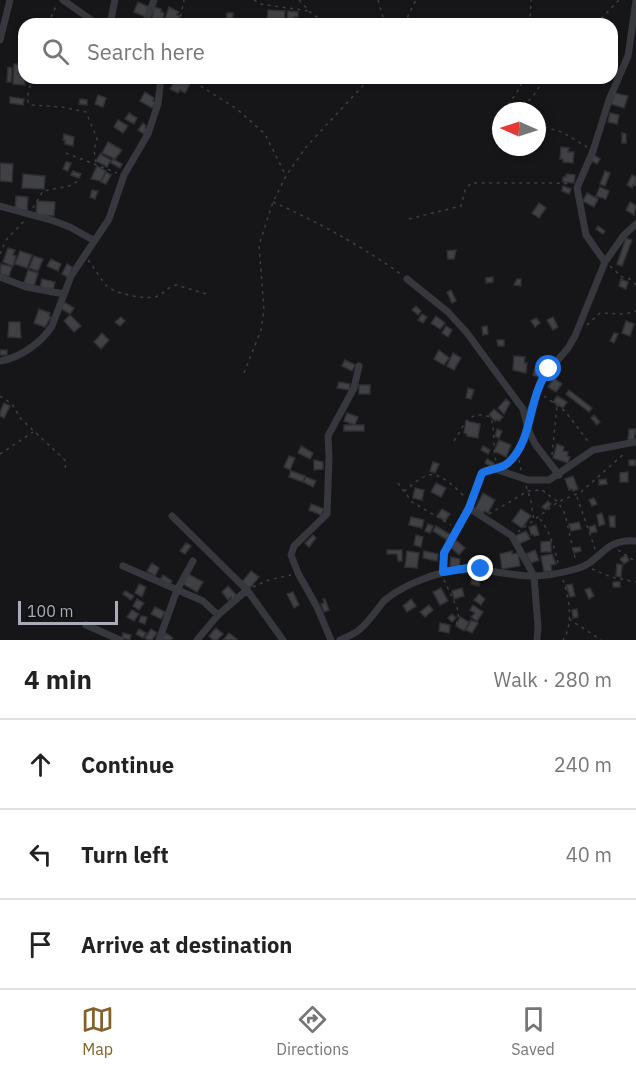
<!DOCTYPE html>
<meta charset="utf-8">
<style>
body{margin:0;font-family:"IBM Plex Sans",sans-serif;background:#f2f2f2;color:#222}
.compass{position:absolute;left:492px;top:102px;width:54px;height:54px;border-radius:50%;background:#fff;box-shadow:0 3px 9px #0003;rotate:273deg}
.scale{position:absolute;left:18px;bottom:15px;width:100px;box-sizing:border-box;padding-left:6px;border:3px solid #a8adb8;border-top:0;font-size:16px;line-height:21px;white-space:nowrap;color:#a8adb8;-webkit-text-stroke:4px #111113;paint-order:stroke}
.stop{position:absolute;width:18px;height:18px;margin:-14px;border:4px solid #1a73e8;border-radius:50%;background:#fff}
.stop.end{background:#1a73e8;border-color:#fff;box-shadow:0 2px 6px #0008}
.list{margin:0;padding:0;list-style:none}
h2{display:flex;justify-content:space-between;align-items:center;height:78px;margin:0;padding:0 24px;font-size:26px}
h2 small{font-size:20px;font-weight:400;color:#767676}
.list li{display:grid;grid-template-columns:39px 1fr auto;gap:18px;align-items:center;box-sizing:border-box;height:90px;padding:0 24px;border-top:2px solid #e0e0e0}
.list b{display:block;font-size:22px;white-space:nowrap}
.list em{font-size:20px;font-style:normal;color:#767676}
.icon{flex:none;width:33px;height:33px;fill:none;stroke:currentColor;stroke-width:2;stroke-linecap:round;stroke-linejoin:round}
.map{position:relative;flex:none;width:636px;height:640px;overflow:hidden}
.search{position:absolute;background:#fff;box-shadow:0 3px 9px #0003;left:18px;right:18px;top:18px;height:66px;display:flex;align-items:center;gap:15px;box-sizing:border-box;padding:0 21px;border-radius:18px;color:#767676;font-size:22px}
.sheet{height:348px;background:#fff}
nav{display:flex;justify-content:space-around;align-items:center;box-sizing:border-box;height:84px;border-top:2px solid #e0e0e0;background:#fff;font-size:16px;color:#767676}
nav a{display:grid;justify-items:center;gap:3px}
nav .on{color:#80622a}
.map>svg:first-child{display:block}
.building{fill:#404145;stroke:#303034;stroke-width:1.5}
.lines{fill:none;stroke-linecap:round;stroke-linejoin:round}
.path{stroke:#3d3f44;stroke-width:1.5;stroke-dasharray:3 4.5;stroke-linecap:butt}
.minor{stroke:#37383d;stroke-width:7}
.route{stroke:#1a73e8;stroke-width:8}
</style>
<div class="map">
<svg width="636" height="640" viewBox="0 0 636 640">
<rect width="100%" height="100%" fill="#161618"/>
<path class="building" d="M138 2 151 8 146 17 134 12Z
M154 7 161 9V12L164 13 163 19H161V21L152 20Z
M169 7 179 12 177 15 180 16 176 24 164 22Z
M268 10 285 11 284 22 267 21Z
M288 11 298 12V17H294V22L287 21Z
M227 13H233V20H236V24H226Z
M14 64 24 65 25 85 13 84Z
M8 67 12 68 11 82H7Z
M173 78H184L191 82 185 93 180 90 178 93 170 89 174 82 172 80Z
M145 92 154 98 153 101 156 103 152 108 140 101Z
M615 93 628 96 624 108 611 104Z
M98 95 106 98 103 107 95 104Z
M10 97 24 99 23 105 10 103Z
M80 99 87 100V105L79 104Z
M129 113 137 118 134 124 125 119Z
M610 113 619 115 617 124 608 122Z
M118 120 128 126 123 133 114 127Z
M143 123 146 126 145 128 147 130 144 134 138 130Z
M622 133 626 134V143H622Z
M64 134 74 137 73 146 65 144V140H63Z
M108 142 122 150 115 159 102 153Z
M561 147 569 148 568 152H574L573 163 563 162V159H560Z
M100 154 111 160 107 167 96 161Z
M594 155 600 159 597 164 590 160Z
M113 159 122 164 120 168 111 163Z
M66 162 71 163 68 171 63 169Z
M0 163 13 164 12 182 0 181Z
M97 166 106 171 101 181 91 179Z
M73 171 81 174 79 178 71 175Z
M605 171 610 173 605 186 600 184Z
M106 172 111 175 106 184 101 182Z
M23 174 45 176 44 189 22 188Z
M566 174 575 175 574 183 563 182V177H566Z
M632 175 636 177V186L633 185 632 188 627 185Z
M563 186 571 189 569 194 562 191Z
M600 187 609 191 606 199 596 196Z
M92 190 98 191 95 199 90 197Z
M587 193 598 199 594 207 583 201Z
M16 196 28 197 27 211 15 210Z
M37 201 55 202 54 216 36 215Z
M630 202 636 206 634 215 626 210Z
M539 203 546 208 539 218 532 213Z
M598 226 605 231 603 234 596 229Z
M626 238 632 240 622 266 617 264Z
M8 248 15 250 13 255 16 256 13 266 3 262Z
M456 250 454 259H448L447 251Z
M20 251 32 255 27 268 15 264Z
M34 256 43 259 38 271 29 268Z
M51 259 61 264 58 271 47 266Z
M1 264 12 267 9 276 0 274Z
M67 264 72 267 69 278 62 274Z
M28 270 38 273 34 286 24 283Z
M493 277V282L486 283V278Z
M42 279 55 282 53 290 40 288Z
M517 279H521V286L514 285Z
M621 279 628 282 626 289 619 286Z
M451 290 456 301 452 303 447 292Z
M64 302 74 308 70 314 60 308Z
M416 306 421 311 418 315 412 310Z
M39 309 50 313 49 316 51 317 45 327 34 323Z
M422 314 427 317 423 323 418 320Z
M70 315 81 326 74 332 64 321Z
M436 316 445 323 440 329 431 323Z
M121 317 125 321 120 326 115 322Z
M553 317 558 327 553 330 547 320Z
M536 318 540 323 535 327 531 321Z
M626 321 634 324 630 336 622 333Z
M9 322H20L21 338 8 337Z
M446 326 452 330 448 337 442 333Z
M487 326 488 334 483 335 482 327Z
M102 333 109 340 101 349 94 342Z
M614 333 618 334 614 343 610 341Z
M497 340H504V346H498Z
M0 350H7V355H0Z
M439 350 449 358 444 365 434 359Z
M453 353 461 358 454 370 447 366Z
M514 356 525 357 524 363H527L526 373 513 370Z
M541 357 545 359 541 369 537 367Z
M345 360 355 365 352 371 342 366Z
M535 368 540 370 538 377 533 375Z
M554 378 562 384 556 392 548 387Z
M339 382 350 384 349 390 337 388Z
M359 385H370V394H359Z
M468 388 474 390 471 399 466 398Z
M569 390 592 408 589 412 566 394Z
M557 396 567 402 563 408 553 402Z
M506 399 510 403 504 414 498 408Z
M4 403 10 406 4 418 0 416V412Z
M494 409 503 417 499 421 497 420 495 421 489 415Z
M347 413 358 417 355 425 344 421Z
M594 415 600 422 597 425 591 418Z
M466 421 480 424 478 438 467 436V434L464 433Z
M344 425H364V431H344Z
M497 429 502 431 499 438 495 436Z
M629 429H636L634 440H628Z
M499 440 511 445 506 457 494 451Z
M557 444 564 447 563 451 568 452 567 456 570 457 568 463 553 458Z
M301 446 313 453 310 459 298 453Z
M483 446 490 450 488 454 481 450Z
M289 456 295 458 290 470 284 467Z
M487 459 494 463 492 467 485 463Z
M314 460 323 462V469L314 470Z
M629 460H636L635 466 629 465Z
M433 462 439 464 435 473 430 471Z
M291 471 305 476 303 482 289 477Z
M628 472V482H620V473Z
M573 476 578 489 573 491 572 489 569 490 565 479Z
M306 477 316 481 313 487 303 482Z
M606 479 607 484 599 485V480Z
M436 483 446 488 441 497 431 492Z
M415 488 424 490 422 500 413 498Z
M483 493 495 500 488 513 484 511 483 514 475 509Z
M594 498 597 504 592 506 589 500Z
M548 501 551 504 546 510 542 507Z
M311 504 324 509 321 515 309 510Z
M442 509 450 514 445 521 437 516Z
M521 509 531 516 522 528 512 521Z
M602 513 605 524 599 526 597 515Z
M609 516H615V527H610Z
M411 517 424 520 422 528 409 525Z
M579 522 581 529 571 531 569 524Z
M428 524 433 526 430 533 425 531Z
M536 525 539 535 534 536 533 534 531 535 529 527Z
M595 525 597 532 590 533 589 527Z
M436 526 451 535 447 540 433 531Z
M526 531 530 539 519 544 515 536Z
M313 535 316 538 309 547 305 543Z
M416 535 423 537 421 547 414 545Z
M456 540 465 548 459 555 450 547Z
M551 541V552H541V542Z
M186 543 191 546 185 554 180 551Z
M580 547 581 551 574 553 573 548Z
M387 550H402V561H398L397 554H387Z
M535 550 539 560 531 563 526 554Z
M407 551 419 553 417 568 405 567Z
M424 551 438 554 437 561 423 558Z
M512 551V554L518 553 520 566 502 569 500 554Z
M552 554 556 564 551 565 552 571 544 572 541 556Z
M626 555 629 560 624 564 620 559Z
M451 557 460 559 459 567 450 566Z
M475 557 482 559 480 565 473 563Z
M152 563 159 568 155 576 147 571Z
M617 564 622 565 621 577 616 576Z
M251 571 259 577 250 588 242 582Z
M188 574 203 582 197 592 183 584Z
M163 575 172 581 169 586 160 580Z
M472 578 480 580 479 586 471 584Z
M613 582H620V587H613Z
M139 584 146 587 142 597 135 593Z
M572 584 575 596 570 597 566 585Z
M228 586 237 596 233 600 231 597 228 600 222 592Z
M441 588 448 601 440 605 433 592Z
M462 588 464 596 454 599 452 591Z
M590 588 594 596 589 599 585 590Z
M125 591 134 596 131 600 123 594Z
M293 592 299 605 294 608 287 594Z
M479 594 485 599 481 605 474 600Z
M137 599 144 603 139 610 133 606Z
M323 599H325L329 610 324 612 321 604 324 603Z
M411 599 416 606 407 612 403 606Z
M429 605 433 610 425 617 420 612Z
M473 605 483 612 477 621 471 617 475 613 470 610Z
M155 607 165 612 161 619 151 614Z
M577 609 578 617 573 618 572 610Z
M132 610 139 614 134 621 127 617Z
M452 614 456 618 452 622 448 618Z
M141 616 147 617 145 624 139 622Z
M460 617 469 622 464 631 456 626Z
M471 620 478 623 472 633 466 630Z
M440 623 450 625 449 633 439 631Z
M216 628 223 634 217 640H213L209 636Z
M139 629 146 633 143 638 136 634Z
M151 629 157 633 152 640H148L145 638Z
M123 633 131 635 130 640 122 638Z
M166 633 173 638 171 640H161Z
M229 633 237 639 236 640H223Z"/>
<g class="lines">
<path class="path" d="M254 0 260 4 309 11
M299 0 313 15 333 24
M378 0 385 24
M48 24 57 4
M179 24 184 0
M404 24 416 0
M530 24 531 0
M596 24 619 0
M32 78 27 99 30 105 62 107 86 112 97 138 94 150 96 164
M188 78 237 109 265 134 285 174
M507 107C531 104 532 99 544 78
M504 111 519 89 524 78
M537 125 562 132 587 147
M66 153 117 173
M273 202C318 222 362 246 402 275
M33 208 43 191 69 186 80 180
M409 219 461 206 465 190 471 183H553L571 184
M0 254 6 240 26 219
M88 260C94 268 99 276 105 284 113 294 142 299 155 297 163 295 167 287 176 285L210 295
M610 266 622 277 630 279 636 285
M587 325 600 313C612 313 624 316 636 311
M244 373 261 330 264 310 259 245 273 202 286 176 306 147 370 78
M0 396 12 404 21 419 66 461 65 470
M544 396 565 411 590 444
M454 441C464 426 468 409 490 417 496 427 492 448 496 461
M0 454 33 432
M552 455 557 406
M519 460 521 470
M398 483 412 502 451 525
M526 486 531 501 534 521
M404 491C411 486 420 477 429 475 441 472 458 490 466 498
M577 497 595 549
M489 514 528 491 542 490 558 502 565 514 576 562
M540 519C551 533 555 550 559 567
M518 532 558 502 581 492 626 452
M618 550 636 562
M592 569 611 577 636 582
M444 580 459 612 456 626
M563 580C569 598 574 624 563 640
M253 587 269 580 291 575
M569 619 601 640"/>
<path class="minor" d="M63 0 97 24
M110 24 115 0
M145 24 154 0
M0 40 10 0
M0 206 54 221 70 227 93 240
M605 262 586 235 577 188 593 151 609 100 628 56 636 1
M0 277 26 287 64 294
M407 279 448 312 467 333 523 409 528 429 535 444 559 475
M0 361C20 358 41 343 52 326L71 276 109 219 124 175 148 134 158 104 161 78
M495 469 528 480H549L593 450 636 442
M469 508 512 536 534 576 538 627 537 640
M172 516 247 590 283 640
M123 566 203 601 218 615
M443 572 444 553 469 508 480 476 484 471 507 464 517 453 528 429 530 412 541 380 568 348 575 336 605 262 624 235 636 224
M86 625 120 640
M159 640 177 590 193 561
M197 640 218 615 247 590
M331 640 317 607 298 573 291 555 294 546 327 514 329 457 328 436 354 388 359 366
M340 640C347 637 355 634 360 629 370 621 376 610 384 601 400 587 425 577 445 572 471 566 492 572 518 575 536 578 558 574 576 569 602 562 603 538 636 541"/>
</g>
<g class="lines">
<path class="route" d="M481 569 468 568 443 572 444 553 469 508 482 473C490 469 501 469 508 463 534 440 527 398 549 369"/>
</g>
</svg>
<svg class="compass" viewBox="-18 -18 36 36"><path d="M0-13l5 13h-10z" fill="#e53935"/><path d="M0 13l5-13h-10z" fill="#767676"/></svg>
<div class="scale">100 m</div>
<div class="stop" style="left:549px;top:369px"></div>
<div class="stop end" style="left:481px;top:569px"></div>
<div class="search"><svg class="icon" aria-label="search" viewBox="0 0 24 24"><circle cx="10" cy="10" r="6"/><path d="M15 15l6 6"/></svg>Search here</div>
</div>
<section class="sheet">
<h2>4 min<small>Walk · 280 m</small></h2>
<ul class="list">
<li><svg class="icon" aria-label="ahead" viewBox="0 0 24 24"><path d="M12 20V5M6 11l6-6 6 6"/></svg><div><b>Continue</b></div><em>240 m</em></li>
<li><svg class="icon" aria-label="left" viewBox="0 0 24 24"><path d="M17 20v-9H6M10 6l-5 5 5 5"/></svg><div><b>Turn left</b></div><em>40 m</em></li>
<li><svg class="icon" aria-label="arrive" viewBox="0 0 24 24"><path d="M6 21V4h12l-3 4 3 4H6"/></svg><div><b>Arrive at destination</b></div></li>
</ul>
</section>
<nav>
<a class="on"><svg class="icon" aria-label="map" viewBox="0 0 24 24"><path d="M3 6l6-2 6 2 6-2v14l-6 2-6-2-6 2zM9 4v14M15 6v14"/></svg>Map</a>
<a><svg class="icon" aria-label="directions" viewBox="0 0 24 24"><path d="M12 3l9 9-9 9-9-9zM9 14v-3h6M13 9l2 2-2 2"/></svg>Directions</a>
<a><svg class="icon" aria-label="saved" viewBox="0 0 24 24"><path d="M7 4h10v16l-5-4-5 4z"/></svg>Saved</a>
</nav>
